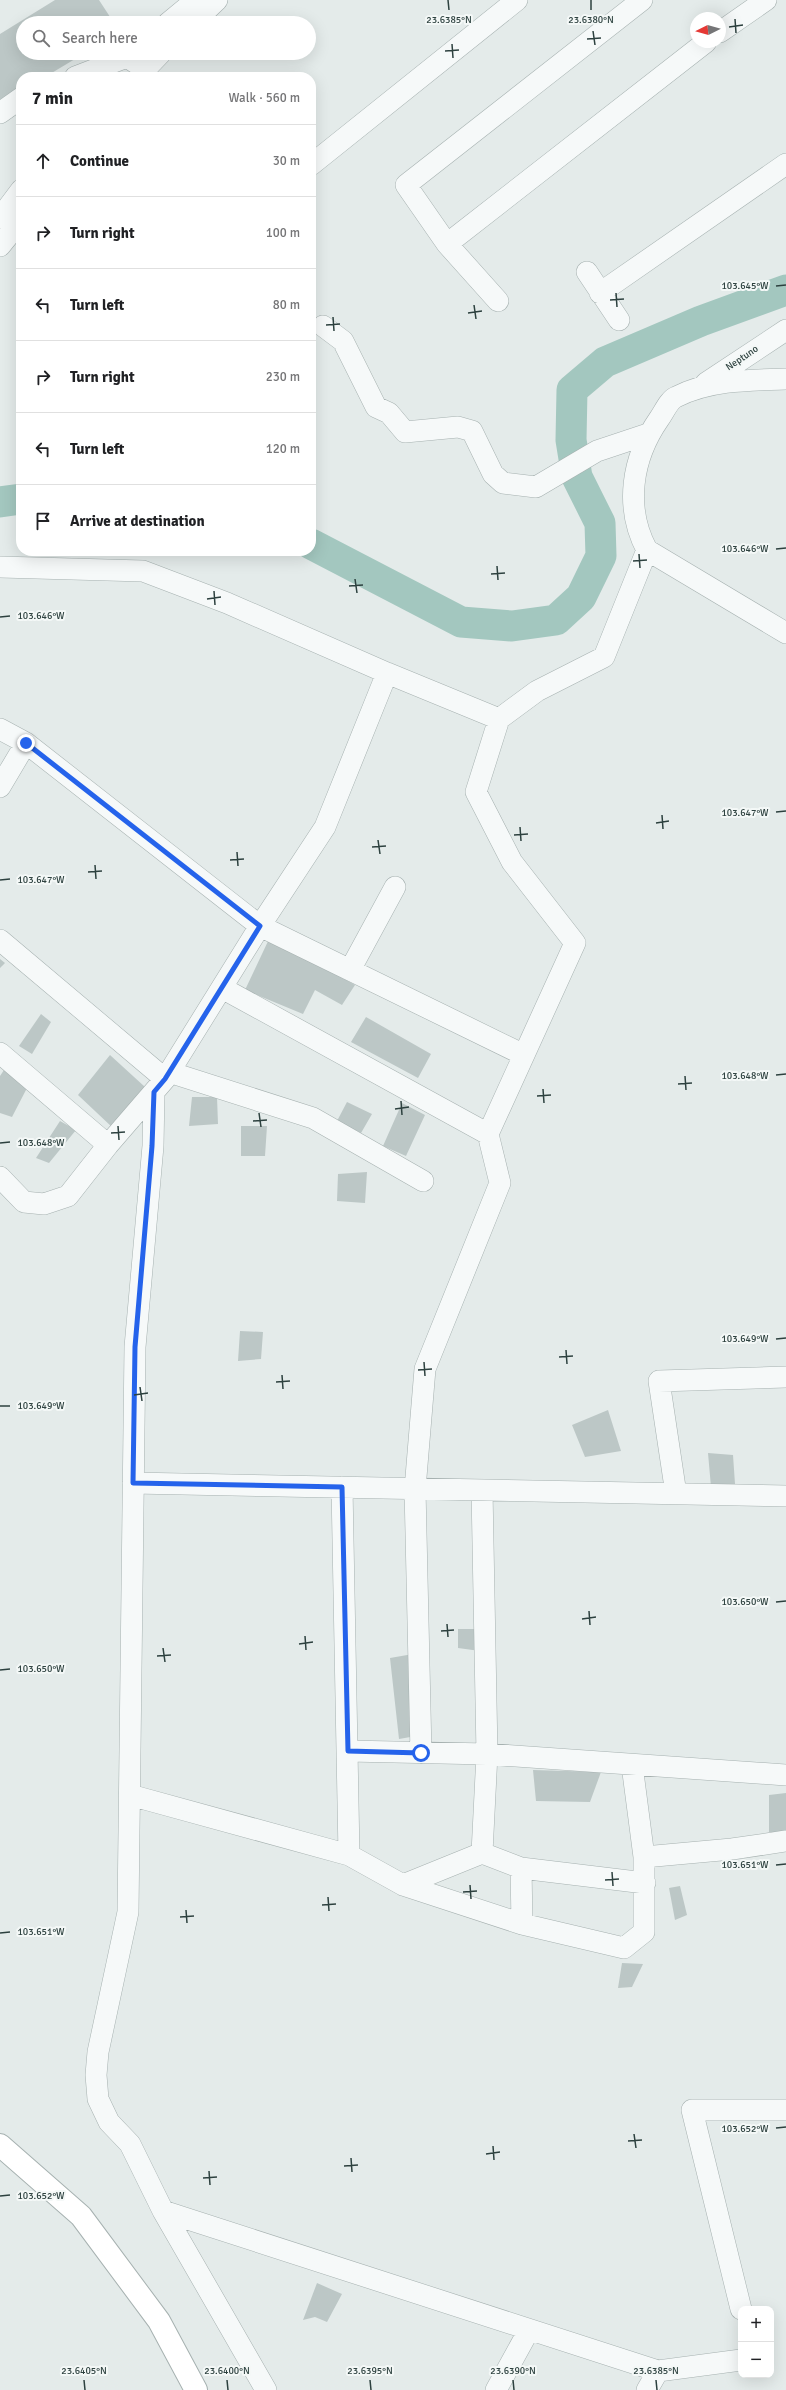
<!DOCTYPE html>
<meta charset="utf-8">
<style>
body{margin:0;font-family:Signika,sans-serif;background:#f6f6f6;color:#202124}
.controls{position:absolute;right:12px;bottom:12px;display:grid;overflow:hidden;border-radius:8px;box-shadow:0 4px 16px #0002}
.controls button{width:36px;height:36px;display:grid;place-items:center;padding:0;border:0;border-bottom:1px solid #e0e0e0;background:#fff;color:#202124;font:20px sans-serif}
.compass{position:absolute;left:690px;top:12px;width:36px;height:36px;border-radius:50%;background:#fff;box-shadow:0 4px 16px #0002;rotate:265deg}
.stop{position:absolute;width:12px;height:12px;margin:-9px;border:3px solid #2563eb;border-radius:50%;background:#fff}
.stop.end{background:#2563eb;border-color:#fff;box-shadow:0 1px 4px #0008}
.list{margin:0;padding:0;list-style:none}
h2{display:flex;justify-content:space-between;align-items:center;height:52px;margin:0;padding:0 16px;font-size:17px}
h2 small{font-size:13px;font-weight:400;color:#757577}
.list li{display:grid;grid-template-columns:26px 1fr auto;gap:12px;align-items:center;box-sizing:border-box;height:72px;padding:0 16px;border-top:1px solid #e0e0e0}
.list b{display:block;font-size:15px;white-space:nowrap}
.list em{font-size:13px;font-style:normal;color:#757577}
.icon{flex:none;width:22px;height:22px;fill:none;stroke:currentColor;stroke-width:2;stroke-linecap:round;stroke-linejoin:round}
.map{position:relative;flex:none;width:786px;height:2390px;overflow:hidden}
.search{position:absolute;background:#fff;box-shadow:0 4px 16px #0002;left:16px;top:16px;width:300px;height:44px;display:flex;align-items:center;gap:10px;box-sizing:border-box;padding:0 14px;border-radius:22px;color:#757577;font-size:15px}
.panel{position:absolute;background:#fff;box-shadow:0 4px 16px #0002;left:16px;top:72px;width:300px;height:484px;border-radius:16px}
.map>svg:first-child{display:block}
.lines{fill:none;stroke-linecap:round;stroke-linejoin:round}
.river{stroke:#a3c7bf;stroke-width:31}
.building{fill:#bcc7c6}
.street-casing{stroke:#a6b1b0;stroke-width:22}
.secondary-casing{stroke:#a6b1b0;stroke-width:24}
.street{stroke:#f6f9f9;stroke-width:21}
.secondary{stroke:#fff;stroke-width:22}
.route{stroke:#2563eb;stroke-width:5}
.ticks{fill:none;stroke:#2d413f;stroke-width:1.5}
.labels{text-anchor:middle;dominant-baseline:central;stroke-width:4;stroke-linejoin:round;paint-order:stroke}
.street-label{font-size:10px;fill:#2d413f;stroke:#f4f8f7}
.ticks-label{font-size:10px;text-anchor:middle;fill:#2d413f;stroke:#f4f8f7;stroke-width:4;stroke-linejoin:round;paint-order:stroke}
</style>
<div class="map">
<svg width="786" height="2390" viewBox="0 0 786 2390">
<rect width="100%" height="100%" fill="#e4ebea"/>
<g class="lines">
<path class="river" d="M0 502 21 499
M311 544 461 622 512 626 556 620 581 597 601 556 600 523 577 477 571 440 572 390 605 362 701 321 786 290"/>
</g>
<path class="building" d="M55 0H99L114 23H23V53H85L45 77H21V92L0 105V34Z
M270 937 355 985 342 1005 315 990 303 1014 245 990Z
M0 959 5 963 0 968Z
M41 1014 51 1022 32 1054 19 1046Z
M366 1017 431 1054 418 1078 351 1042Z
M110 1055 145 1087 113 1128 78 1095Z
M4 1070 27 1088 12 1117 0 1113V1076Z
M192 1097H217L218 1124 189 1126Z
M347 1102 372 1114 361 1133 337 1121Z
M402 1103 425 1115 406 1156 383 1146Z
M60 1121 76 1130 49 1163 36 1158Z
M241 1126H267L265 1156H241Z
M367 1172 365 1203 337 1201 338 1174Z
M240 1331 263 1332 261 1359 238 1361Z
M608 1410 621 1451 585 1457 572 1425Z
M708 1453 733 1455 735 1484 711 1487Z
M458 1629H485L480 1651 458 1648Z
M413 1654 416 1736 399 1739 390 1658Z
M533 1770 601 1772 590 1802 536 1801Z
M786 1793V1834L769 1832V1795Z
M680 1886 687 1915 675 1920 669 1888Z
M622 1963 643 1964 632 1987 618 1988Z
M317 2283 342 2294 327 2322 315 2317 303 2320Z"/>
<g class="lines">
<defs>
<path id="street" d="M168 23 196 0
M193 23 217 0
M720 32 766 0
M75 77 127 57 145 69
M138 77 161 53
M0 113 21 98
M311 165 517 0
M0 218 21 190
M447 244 706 42
M0 246 21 220
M587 272 619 320
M600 293 786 164
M498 301 447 244 406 185 642 0
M323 326 343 341 376 407 389 413 405 432 458 427 472 431 493 474 503 483 536 487 597 451 648 434
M786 379C749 380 709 380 676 397 669 400 664 412 659 419 632 458 624 507 647 550L786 633
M706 383 786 330
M0 567 143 571 227 603 387 673 499 719 537 691 604 657 647 550
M0 729 26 743 260 926 524 1055
M0 787 26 743
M0 940 165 1079
M350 970 395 887
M222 988 488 1134 575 943 512 862 476 792 499 719
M0 1053 108 1145
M169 1072 313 1118 423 1181
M154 1092 153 1146 135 1347 128 1912 98 2052 96 2075 98 2099 109 2122 130 2144 163 2211 266 2390
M0 1177 24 1202 44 1204 68 1196 108 1145 165 1079 260 926 325 827 387 673
M133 1483 786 1496
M342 1487 349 1855 403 1885 522 1924 624 1948 644 1932V1857L632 1765
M482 1490 487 1754 482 1853 521 1868 645 1883
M676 1494 659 1381 786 1377
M348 1751 487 1754 786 1775
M421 1753 415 1489 425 1369 500 1183 488 1134
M130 1795 349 1855
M644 1857 732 1849 786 1841
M521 1868 522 1924
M403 1885 482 1853
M163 2211 658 2371
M741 2309 692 2110H786
M496 2390 529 2330
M647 2390 658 2371 741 2360"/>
<path id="secondary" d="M0 2145 81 2216 159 2321 196 2390"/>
</defs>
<use href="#street" class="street-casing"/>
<use href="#secondary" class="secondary-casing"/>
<use href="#street" class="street"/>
<use href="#secondary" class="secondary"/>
</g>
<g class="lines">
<path class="route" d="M26 743 260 926 165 1079 154 1092 152 1146 135 1347 133 1483 342 1487 348 1751 421 1753"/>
</g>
<path class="ticks" d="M448 0 449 10M591 0V10M735 19 736 33M729 27 743 25M593 31 595 45M587 39 601 38M452 44 453 58M445 51 459 50M776 286 786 285M616 293 617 307M610 300 624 299M474 305 476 319M468 313 482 311M333 317 334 331M326 325 340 324M776 549 786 548M639 554 640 568M633 561 647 560M497 566 498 580M491 574 505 573M355 579 357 593M349 586 363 585M214 591 215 605M207 599 221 597M0 617 10 616M776 812 786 811M662 815 663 829M656 823 669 821M520 827 521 841M514 835 528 834M378 840 380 854M372 847 386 846M237 852 238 866M230 860 244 859M95 865 96 879M88 872 102 871M0 880 10 879M776 1075 786 1074M685 1076 686 1090M678 1084 692 1083M543 1089 544 1103M537 1096 551 1095M401 1101 402 1115M395 1109 409 1107M259 1113 261 1127M253 1121 267 1120M118 1126 119 1140M111 1133 125 1132M0 1143 10 1142M776 1339 786 1338M566 1350 567 1364M559 1357 573 1356M424 1362 425 1376M418 1370 432 1369M282 1375 283 1389M276 1382 290 1381M140 1387 142 1401M134 1395 148 1393M0 1406H10M776 1602 786 1601M589 1611 590 1625M582 1619 596 1617M447 1624 448 1637M441 1631 454 1630M305 1636 306 1650M299 1644 313 1642M163 1648 165 1662M157 1656 171 1655M0 1670 10 1669M776 1865 786 1864M612 1872 613 1886M605 1880 619 1879M470 1885 471 1899M463 1892 477 1891M328 1897 329 1911M322 1905 336 1904M186 1910 187 1923M180 1917 194 1916M0 1933 10 1932M776 2128 786 2127M634 2134 636 2148M628 2141 642 2140M493 2146 494 2160M486 2154 500 2152M351 2158 352 2172M344 2166 358 2165M209 2171 210 2185M203 2178 217 2177M0 2196 10 2195M84 2380 85 2390M227 2380 228 2390M370 2380 371 2390M513 2380 514 2390M656 2380 657 2390"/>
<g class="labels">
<g class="street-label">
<text transform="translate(742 358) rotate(-34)">Neptuno</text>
</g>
</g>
<g class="ticks-label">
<text x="449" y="23">23.6385°N</text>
<text x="591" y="23">23.6380°N</text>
<text x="745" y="289">103.645°W</text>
<text x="745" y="552">103.646°W</text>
<text x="41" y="619">103.646°W</text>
<text x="745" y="816">103.647°W</text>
<text x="41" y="883">103.647°W</text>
<text x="745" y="1079">103.648°W</text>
<text x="41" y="1146">103.648°W</text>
<text x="745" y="1342">103.649°W</text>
<text x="41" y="1409">103.649°W</text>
<text x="745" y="1605">103.650°W</text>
<text x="41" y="1672">103.650°W</text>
<text x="745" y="1868">103.651°W</text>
<text x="41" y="1935">103.651°W</text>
<text x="745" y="2132">103.652°W</text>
<text x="41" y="2199">103.652°W</text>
<text x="84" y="2374">23.6405°N</text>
<text x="227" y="2374">23.6400°N</text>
<text x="370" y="2374">23.6395°N</text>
<text x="513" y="2374">23.6390°N</text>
<text x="656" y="2374">23.6385°N</text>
</g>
</svg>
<div class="controls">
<button>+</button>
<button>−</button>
</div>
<svg class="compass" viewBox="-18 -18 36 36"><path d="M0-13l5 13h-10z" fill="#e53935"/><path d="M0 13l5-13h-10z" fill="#757577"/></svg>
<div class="stop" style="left:421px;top:1753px"></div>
<div class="stop end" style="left:26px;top:743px"></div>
<div class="search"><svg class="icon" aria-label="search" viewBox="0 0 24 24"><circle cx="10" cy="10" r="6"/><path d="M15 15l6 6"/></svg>Search here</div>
<section class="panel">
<h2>7 min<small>Walk · 560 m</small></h2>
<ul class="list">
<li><svg class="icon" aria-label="ahead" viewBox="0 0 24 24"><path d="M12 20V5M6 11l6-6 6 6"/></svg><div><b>Continue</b></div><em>30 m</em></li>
<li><svg class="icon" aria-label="right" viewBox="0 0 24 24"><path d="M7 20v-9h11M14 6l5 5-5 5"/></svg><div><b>Turn right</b></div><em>100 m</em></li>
<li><svg class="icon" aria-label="left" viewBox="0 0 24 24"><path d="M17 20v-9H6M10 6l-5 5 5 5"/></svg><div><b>Turn left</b></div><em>80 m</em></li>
<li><svg class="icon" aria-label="right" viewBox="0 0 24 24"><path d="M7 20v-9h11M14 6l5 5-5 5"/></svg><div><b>Turn right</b></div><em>230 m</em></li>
<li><svg class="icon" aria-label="left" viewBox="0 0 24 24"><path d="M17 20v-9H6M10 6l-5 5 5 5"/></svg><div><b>Turn left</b></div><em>120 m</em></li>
<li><svg class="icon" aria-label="arrive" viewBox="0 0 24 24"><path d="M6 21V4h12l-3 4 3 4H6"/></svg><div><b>Arrive at destination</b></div></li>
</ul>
</section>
</div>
